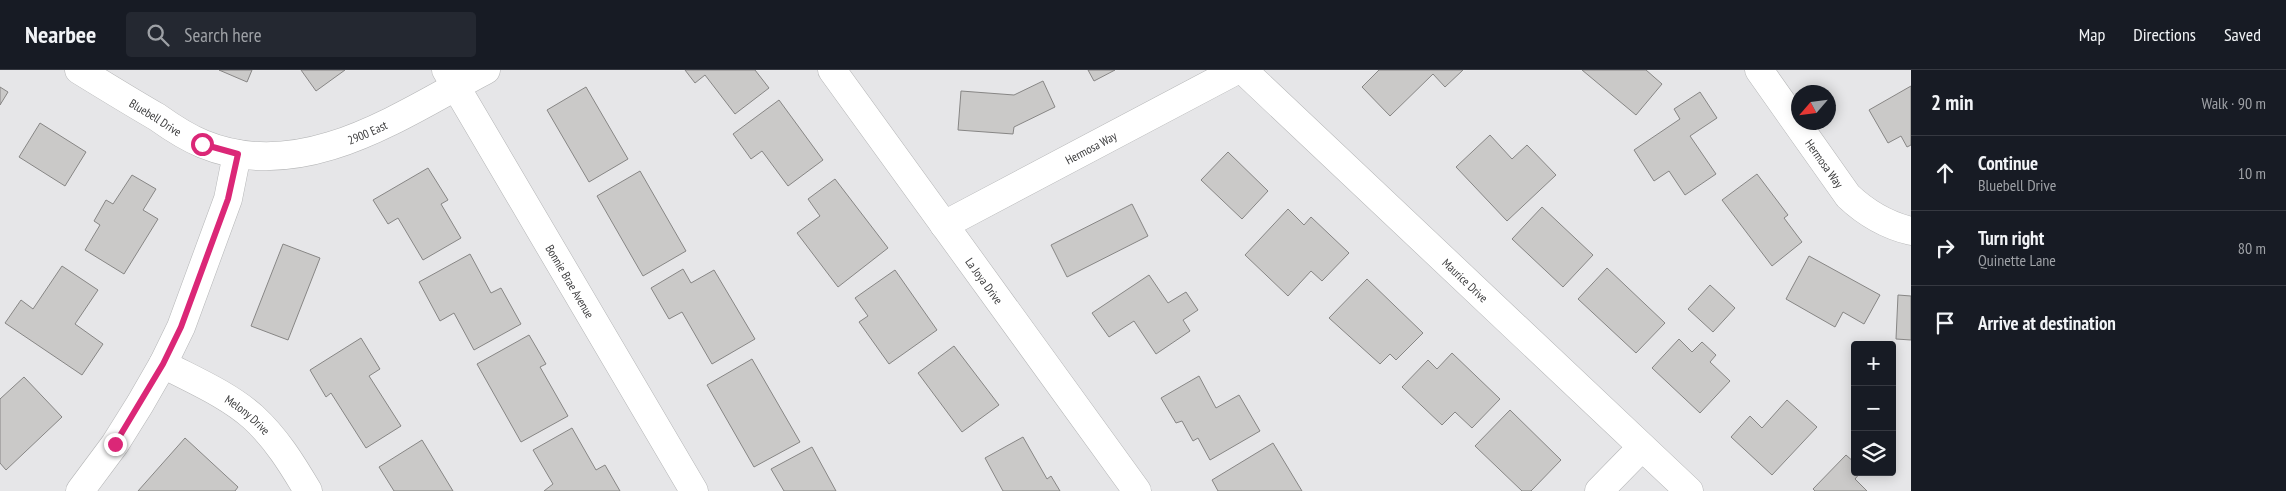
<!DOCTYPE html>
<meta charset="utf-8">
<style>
body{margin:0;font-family:"PT Sans Narrow",sans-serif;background:#242831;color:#f1f3f6}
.controls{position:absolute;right:15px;bottom:15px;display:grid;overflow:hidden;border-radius:5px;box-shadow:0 2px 12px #0003}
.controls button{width:45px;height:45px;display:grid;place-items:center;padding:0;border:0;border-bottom:1px solid #363941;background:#171b24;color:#f1f3f6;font:25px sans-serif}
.compass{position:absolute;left:1791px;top:15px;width:45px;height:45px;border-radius:50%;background:#171b24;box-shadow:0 2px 12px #0003;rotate:242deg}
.stop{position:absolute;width:15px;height:15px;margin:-11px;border:4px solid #db2777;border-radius:50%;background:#fff}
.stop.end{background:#db2777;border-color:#fff;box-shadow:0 1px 5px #0008}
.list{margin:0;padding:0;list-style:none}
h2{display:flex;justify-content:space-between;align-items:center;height:65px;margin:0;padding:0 20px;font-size:21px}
h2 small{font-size:16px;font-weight:400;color:#9ea1a6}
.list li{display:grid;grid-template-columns:32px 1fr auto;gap:15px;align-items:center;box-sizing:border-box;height:75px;padding:0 20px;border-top:1px solid #363941}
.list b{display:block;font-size:19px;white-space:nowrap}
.list p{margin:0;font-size:16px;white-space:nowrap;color:#9ea1a6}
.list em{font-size:16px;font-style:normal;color:#9ea1a6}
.icon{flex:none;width:28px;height:28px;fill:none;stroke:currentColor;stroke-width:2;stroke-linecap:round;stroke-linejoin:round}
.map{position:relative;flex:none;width:1911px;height:421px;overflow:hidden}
header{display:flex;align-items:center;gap:30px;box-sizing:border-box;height:70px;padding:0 25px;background:#171b24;border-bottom:1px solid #363941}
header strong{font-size:24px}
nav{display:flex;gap:28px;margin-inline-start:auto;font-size:18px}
.search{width:350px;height:45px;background:#242831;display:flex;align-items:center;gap:12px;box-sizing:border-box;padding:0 18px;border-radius:5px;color:#9ea1a6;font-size:19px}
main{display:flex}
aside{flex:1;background:#171b24}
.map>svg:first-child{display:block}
.building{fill:#cac9c8;stroke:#878685}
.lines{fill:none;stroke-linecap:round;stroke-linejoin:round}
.minor-casing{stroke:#b4b5b6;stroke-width:29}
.minor{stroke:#fff;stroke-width:28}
.route{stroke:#db2777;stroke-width:6}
.labels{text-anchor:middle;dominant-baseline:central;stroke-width:5;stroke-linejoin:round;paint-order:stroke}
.street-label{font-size:12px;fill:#3b3b3c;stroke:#f3f4f5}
</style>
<header>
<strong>Nearbee</strong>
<div class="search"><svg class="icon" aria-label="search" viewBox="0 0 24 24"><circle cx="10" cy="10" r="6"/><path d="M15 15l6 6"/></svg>Search here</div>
<nav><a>Map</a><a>Directions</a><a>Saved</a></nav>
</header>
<main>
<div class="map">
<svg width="1911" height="421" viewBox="0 0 1911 421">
<rect width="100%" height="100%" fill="#e6e6e8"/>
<path class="building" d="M219 0H252L247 12Z
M301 0H345L316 21Z
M685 0H755L769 18 735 44 705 5 695 13Z
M1088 0H1115L1094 11Z
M1379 0H1463L1445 17 1433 4 1390 46 1362 17Z
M1582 0H1646L1662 14 1636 45Z
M1043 11 1055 37 1014 57 1013 64 958 60 961 21 1014 25Z
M1911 16V75L1907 77 1901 66 1888 73 1869 40Z
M0 17 8 22 0 35Z
M586 17 628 89 589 112 547 40Z
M1700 22 1717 48 1690 66 1716 104 1685 125 1669 101 1654 111 1634 80 1680 49 1674 39Z
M779 30 823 90 788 116 762 81 751 89 733 64Z
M40 53 86 82 65 116 19 87Z
M1490 65 1512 89 1527 75 1556 105 1507 151 1456 97Z
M1228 82 1268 121 1242 149 1201 110Z
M428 98 448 130 441 134 461 168 423 190 398 148 388 154 373 130Z
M640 101 686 181 643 206 597 126Z
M1757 104 1788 145 1784 148 1802 172 1772 196 1722 130Z
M132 105 156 119 143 140 158 149 124 204 85 180 100 155 94 151 106 130 113 134Z
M835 109 888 178 838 217 797 163 820 146 808 129Z
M1132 134 1148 166 1067 207 1051 175Z
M1542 137 1593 185 1563 217 1512 169Z
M1288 139 1304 155 1311 147 1349 183 1322 211 1311 201 1288 226 1245 185Z
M283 174 320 188 288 270 251 256Z
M470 184 491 223 501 218 521 254 474 280 454 243 440 251 419 212Z
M1809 186 1880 225 1864 254 1843 242 1835 257 1786 229Z
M62 196 98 220 75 254 103 274 82 305 5 253 21 230 33 239Z
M1607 198 1665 253 1636 283 1578 229Z
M683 199 691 213 714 200 755 269 712 294 682 242 669 249 651 218Z
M895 200 937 260 889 294 859 252 868 246 855 228Z
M1149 205 1168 233 1186 222 1198 240 1183 250 1190 261 1156 284 1134 251 1109 267 1092 243Z
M1367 209 1423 263 1396 290 1390 284 1380 294 1329 248Z
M1710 215 1735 238 1713 262 1688 239Z
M1898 225 1911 226V270L1896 269Z
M529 265 546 294 540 297 568 346 521 372 477 294Z
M361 268 380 299 369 306 401 356 366 378 331 323 326 327 310 300Z
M1679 269 1692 282 1702 272 1716 285 1710 292 1730 311 1700 343 1652 298Z
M954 276 999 335 962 362 918 303Z
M1452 283 1500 329 1472 358 1455 342 1442 355 1402 317 1428 290 1437 299Z
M752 289 800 372 754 397 707 315Z
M1199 306 1216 338 1239 325 1260 361 1210 390 1198 368 1193 371 1182 351 1176 353 1161 328Z
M24 307 62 347 6 400 0 393V329Z
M1787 330 1817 357 1772 405 1731 367 1750 346 1762 358Z
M1510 340 1561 390 1531 421H1522L1475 376Z
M572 358 596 400 605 395 620 421H544L553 414 533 380Z
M1023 367 1047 409 1051 406 1060 421H1003L985 388Z
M185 368 238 417 235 421H138Z
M422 370 453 421H394L379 397Z
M1273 373 1302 421H1218L1212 410Z
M812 377 836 421H784L771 399Z
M1846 385 1855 393V402H1861L1855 409 1867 421H1815L1813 419Z"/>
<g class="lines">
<defs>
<g id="minor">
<path id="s1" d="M79 0C105 16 131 32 157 47 171 57 186 67 203 74 303 115 401 45 486 0"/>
<path id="s2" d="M446 0 694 421"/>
<path id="s3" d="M832 0 1137 421"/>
<path id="s4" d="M1243 0 1689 421"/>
<path id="s5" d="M1759 0 1848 126C1867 144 1886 155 1911 161"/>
<path id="s6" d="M944 155 1237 0"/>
<path id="s7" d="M163 294C193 310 227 324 253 347 276 368 292 394 308 421"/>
<path d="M80 421 115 374 140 334 163 294 181 257 228 129 237 84"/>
<path d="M1599 421 1642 377"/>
</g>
</defs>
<use href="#minor" class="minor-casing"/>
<use href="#minor" class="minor"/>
</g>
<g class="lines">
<path class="route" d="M115 374 163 294 181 257 228 129 238 84 202 74"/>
</g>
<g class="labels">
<g class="street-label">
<text stroke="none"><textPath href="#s1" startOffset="90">Bluebell Drive</textPath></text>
<text stroke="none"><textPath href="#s1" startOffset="314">2900 East</textPath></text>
<text stroke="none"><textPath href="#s6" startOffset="166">Hermosa Way</textPath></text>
<text stroke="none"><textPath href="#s5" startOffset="114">Hermosa Way</textPath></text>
<text stroke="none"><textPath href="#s3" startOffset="260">La Joya Drive</textPath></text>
<text stroke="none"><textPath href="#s2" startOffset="245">Bonnie Brae Avenue</textPath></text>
<text stroke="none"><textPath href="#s4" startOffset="306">Maurice Drive</textPath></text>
<text stroke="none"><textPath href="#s7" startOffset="99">Melony Drive</textPath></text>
</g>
</g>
</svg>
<div class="controls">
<button>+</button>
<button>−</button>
<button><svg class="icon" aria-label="layers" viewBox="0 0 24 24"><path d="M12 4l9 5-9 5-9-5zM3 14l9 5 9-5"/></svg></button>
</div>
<svg class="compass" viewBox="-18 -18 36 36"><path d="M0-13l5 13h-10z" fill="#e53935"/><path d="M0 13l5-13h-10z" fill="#9ea1a6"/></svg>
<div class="stop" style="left:202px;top:74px"></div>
<div class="stop end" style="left:115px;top:374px"></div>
</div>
<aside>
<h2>2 min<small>Walk · 90 m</small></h2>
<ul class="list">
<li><svg class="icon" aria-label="ahead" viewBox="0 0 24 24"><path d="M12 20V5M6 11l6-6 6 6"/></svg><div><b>Continue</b><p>Bluebell Drive</p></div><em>10 m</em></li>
<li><svg class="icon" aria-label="right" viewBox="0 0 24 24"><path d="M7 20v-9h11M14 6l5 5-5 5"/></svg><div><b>Turn right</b><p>Quinette Lane</p></div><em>80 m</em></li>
<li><svg class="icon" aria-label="arrive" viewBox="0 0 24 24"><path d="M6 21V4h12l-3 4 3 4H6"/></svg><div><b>Arrive at destination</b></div></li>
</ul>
</aside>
</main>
